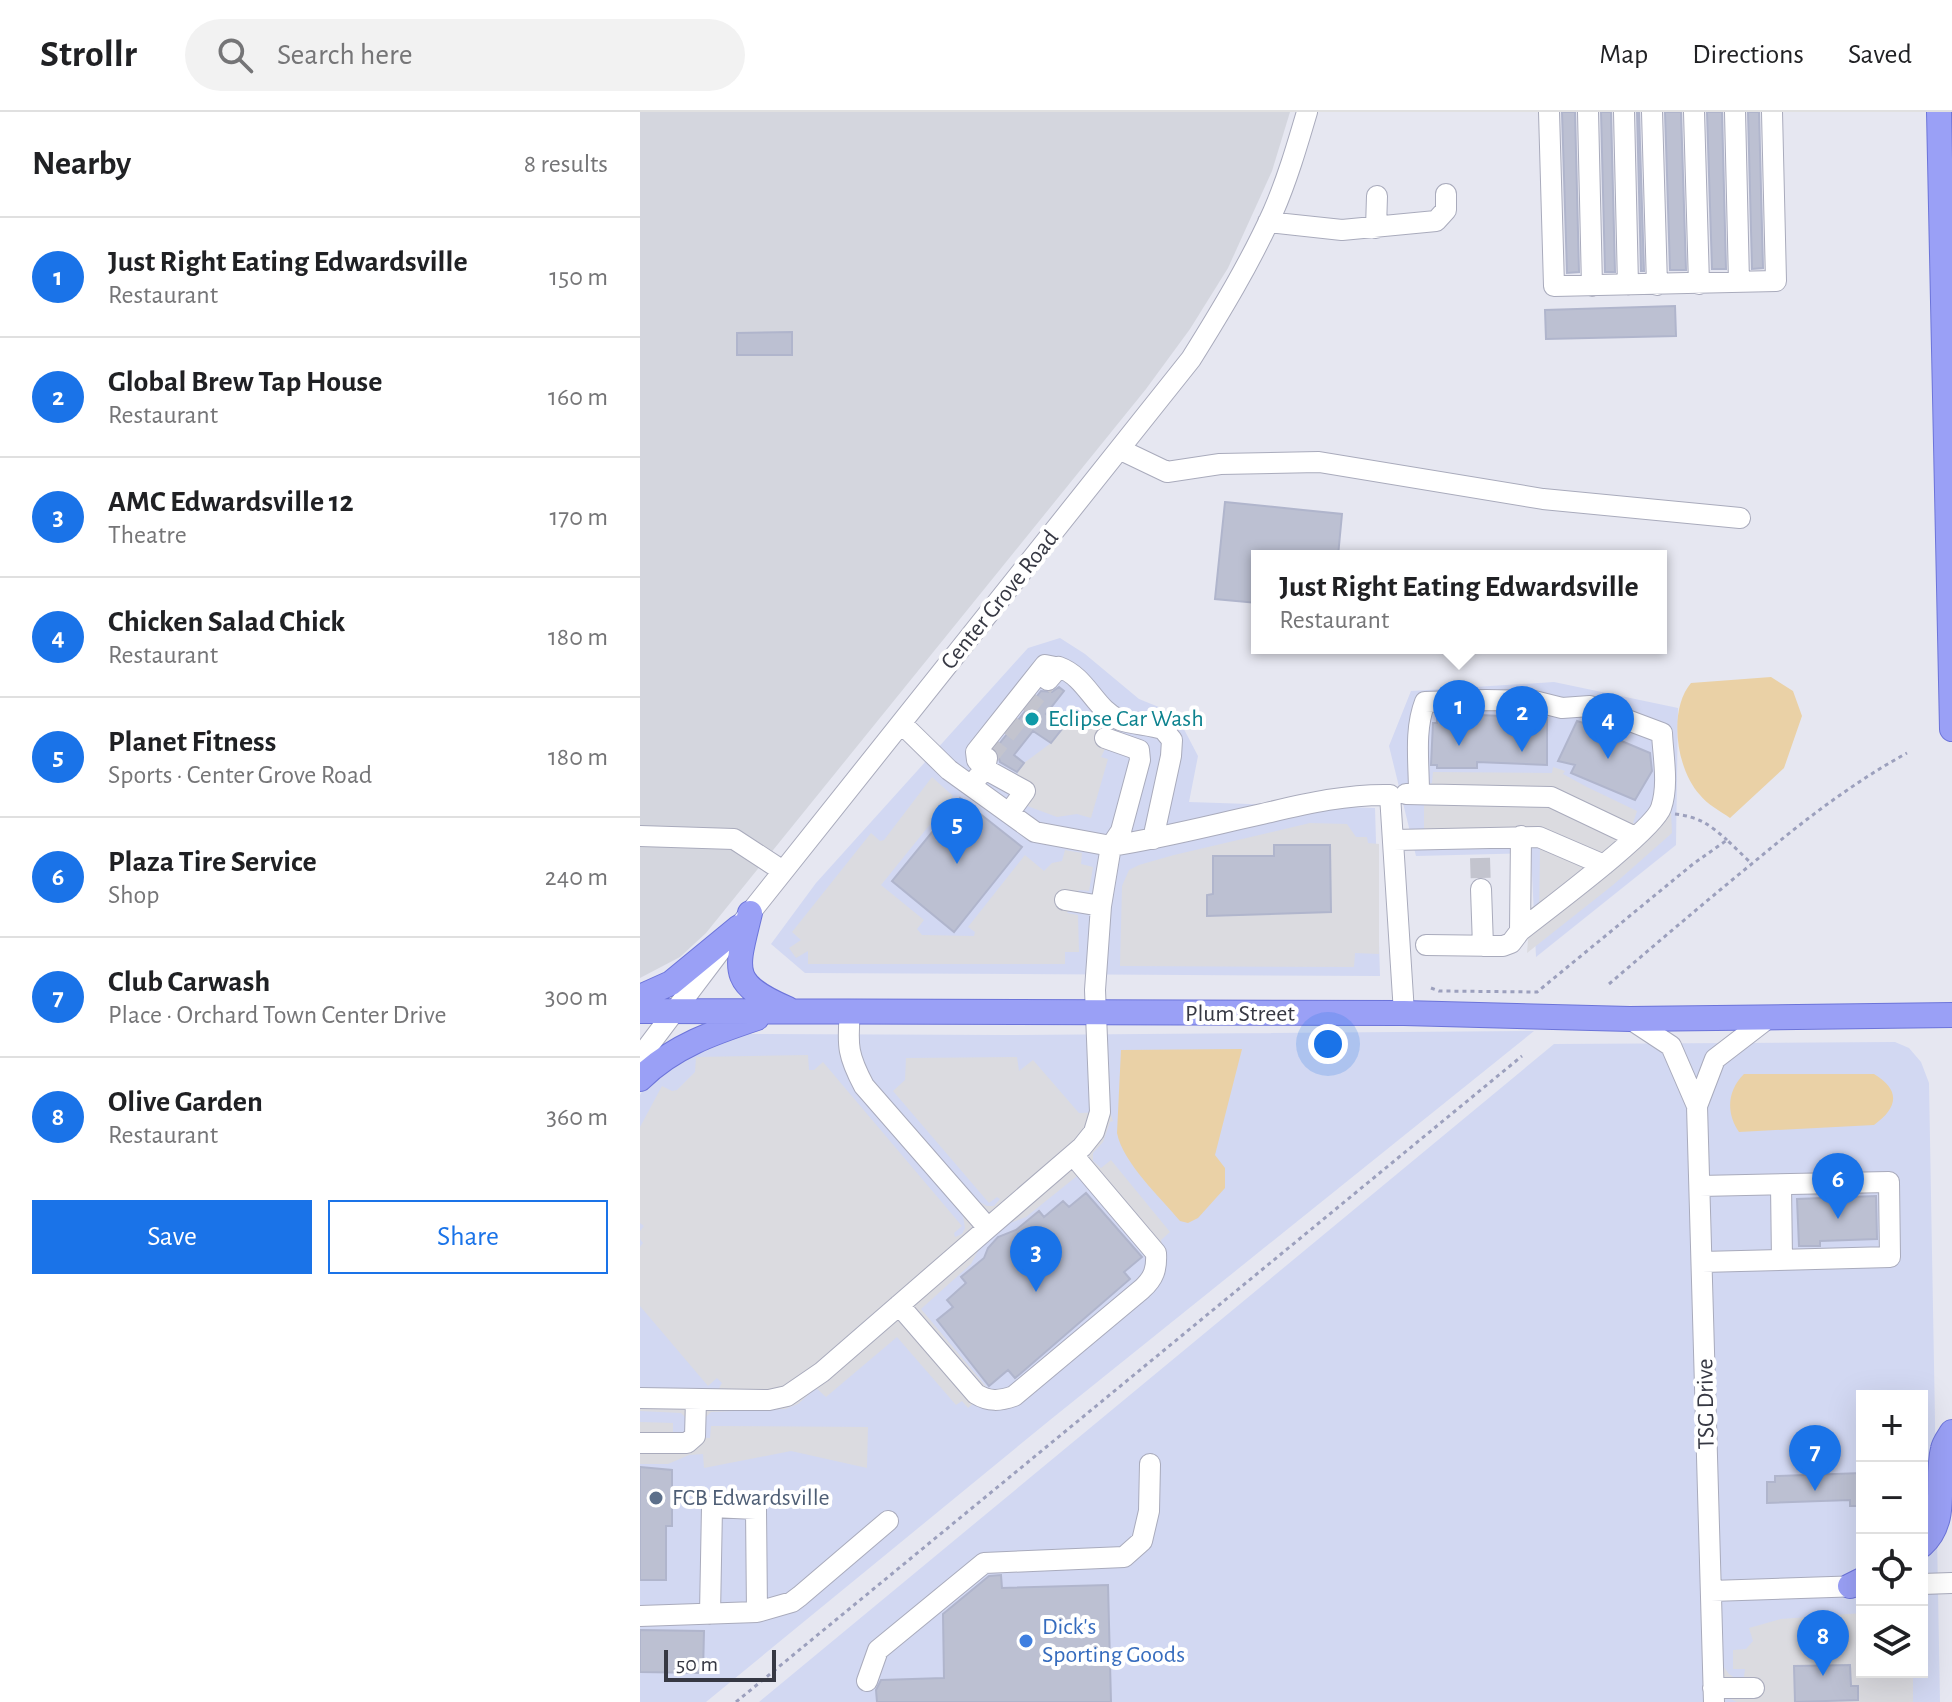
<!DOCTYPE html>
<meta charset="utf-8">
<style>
body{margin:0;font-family:"Alegreya Sans",sans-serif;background:#f2f2f2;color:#202124}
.controls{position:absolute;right:24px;bottom:24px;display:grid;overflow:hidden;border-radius:0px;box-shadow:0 8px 32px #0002}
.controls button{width:72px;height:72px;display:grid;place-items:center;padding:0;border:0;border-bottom:2px solid #e0e0e0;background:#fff;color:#202124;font:40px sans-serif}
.scale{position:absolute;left:24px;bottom:20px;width:112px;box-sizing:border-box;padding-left:8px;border:4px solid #363843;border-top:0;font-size:22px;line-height:28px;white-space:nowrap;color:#363843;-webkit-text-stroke:6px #fff;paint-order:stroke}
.you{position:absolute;left:688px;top:932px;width:28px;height:28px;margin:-20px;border:6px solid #fff;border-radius:50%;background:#1a73e8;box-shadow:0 0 0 12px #1a73e833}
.badge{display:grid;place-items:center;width:52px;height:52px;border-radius:50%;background:#1a73e8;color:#fff;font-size:26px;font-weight:700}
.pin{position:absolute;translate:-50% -66px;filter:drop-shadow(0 2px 4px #0008)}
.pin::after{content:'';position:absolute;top:42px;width:28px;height:24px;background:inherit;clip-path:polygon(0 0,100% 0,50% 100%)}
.popup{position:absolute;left:611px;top:438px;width:416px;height:104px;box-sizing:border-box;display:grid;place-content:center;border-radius:0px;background:#fff;filter:drop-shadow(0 2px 6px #0005);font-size:26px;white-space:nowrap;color:#757577}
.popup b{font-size:30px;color:#202124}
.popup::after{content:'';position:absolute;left:50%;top:100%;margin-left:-16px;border:16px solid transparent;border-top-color:#fff}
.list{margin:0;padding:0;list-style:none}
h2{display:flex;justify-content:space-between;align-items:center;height:104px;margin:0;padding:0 32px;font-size:34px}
h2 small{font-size:26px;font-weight:400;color:#757577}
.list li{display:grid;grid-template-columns:52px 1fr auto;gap:24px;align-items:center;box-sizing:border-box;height:120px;padding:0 32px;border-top:2px solid #e0e0e0}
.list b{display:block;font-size:30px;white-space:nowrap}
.list p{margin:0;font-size:26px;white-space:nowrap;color:#757577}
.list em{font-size:26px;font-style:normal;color:#757577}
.actions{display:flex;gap:16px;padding:24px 32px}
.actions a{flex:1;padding:18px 0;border:2px solid #1a73e8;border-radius:0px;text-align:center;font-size:28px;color:#1a73e8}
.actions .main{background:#1a73e8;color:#fff}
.icon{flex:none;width:44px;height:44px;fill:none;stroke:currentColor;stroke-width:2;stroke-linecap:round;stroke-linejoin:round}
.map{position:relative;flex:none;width:1312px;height:1590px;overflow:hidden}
header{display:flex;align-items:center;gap:48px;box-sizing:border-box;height:112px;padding:0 40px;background:#fff;border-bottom:2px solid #e0e0e0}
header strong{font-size:38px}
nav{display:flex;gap:44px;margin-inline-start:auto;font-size:28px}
.search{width:560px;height:72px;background:#f2f2f2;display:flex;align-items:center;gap:20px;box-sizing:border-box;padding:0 28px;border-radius:44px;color:#757577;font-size:30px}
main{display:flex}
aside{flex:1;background:#fff}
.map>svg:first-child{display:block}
.commercial{fill:#d2d8f2;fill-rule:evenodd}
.industrial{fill:#d4d6de}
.parking{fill:#dbdbe0}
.water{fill:#ead1a6}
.building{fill:#bcc0d2;stroke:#b0b5cc;stroke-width:2}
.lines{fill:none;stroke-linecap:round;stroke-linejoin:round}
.minor-tunnel{stroke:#c3c4ce;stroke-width:20;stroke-dasharray:20 10;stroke-linecap:butt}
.minor-casing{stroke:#a9abbc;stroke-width:22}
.major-casing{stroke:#6c74d9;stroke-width:26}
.path{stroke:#9ca0bd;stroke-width:3;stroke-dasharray:4 4;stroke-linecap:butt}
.minor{stroke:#fff;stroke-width:20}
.major{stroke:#9aa0f6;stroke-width:24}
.culture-dot{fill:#0f9aa8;stroke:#fff;stroke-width:3}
.service-dot{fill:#5c6f8a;stroke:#fff;stroke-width:3}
.shop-dot{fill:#3f7fe0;stroke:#fff;stroke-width:3}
.labels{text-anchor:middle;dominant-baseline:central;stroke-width:8;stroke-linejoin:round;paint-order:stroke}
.street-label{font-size:24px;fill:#363843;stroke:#fff}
.culture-label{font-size:24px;fill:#0d838f;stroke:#fff;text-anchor:start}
.service-label{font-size:24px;fill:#4e5e75;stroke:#fff;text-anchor:start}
.shop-label{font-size:24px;fill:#366cbe;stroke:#fff;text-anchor:start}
</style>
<header>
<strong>Strollr</strong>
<div class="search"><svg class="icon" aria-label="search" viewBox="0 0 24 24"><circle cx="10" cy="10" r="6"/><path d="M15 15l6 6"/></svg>Search here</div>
<nav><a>Map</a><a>Directions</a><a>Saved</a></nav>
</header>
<main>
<aside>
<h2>Nearby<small>8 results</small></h2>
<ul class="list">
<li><span class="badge">1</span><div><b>Just Right Eating Edwardsville</b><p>Restaurant</p></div><em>150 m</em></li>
<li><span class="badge">2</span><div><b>Global Brew Tap House</b><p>Restaurant</p></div><em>160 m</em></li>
<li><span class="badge">3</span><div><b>AMC Edwardsville 12</b><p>Theatre</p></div><em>170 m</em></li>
<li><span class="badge">4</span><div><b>Chicken Salad Chick</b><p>Restaurant</p></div><em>180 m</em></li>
<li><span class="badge">5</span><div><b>Planet Fitness</b><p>Sports · Center Grove Road</p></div><em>180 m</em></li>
<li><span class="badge">6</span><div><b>Plaza Tire Service</b><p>Shop</p></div><em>240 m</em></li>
<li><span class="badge">7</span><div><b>Club Carwash</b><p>Place · Orchard Town Center Drive</p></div><em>300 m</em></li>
<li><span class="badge">8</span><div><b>Olive Garden</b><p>Restaurant</p></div><em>360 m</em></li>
</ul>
<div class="actions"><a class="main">Save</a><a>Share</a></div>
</aside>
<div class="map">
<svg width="1312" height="1590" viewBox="0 0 1312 1590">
<rect width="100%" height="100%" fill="#e6e7f1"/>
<path class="commercial" d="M420 526 445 542 499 587 536 602 558 644 549 690 735 696 740 864 165 861 131 832 176 771 388 536Z
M914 570 1038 596 1036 733 896 845 891 741 776 744 749 634 771 579Z
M894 919 410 1308 66 1590H0V983L9 968 25 953 105 922 365 923Z
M1255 930 1269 936 1281 950 1289 971 1300 1590H119L914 932ZM1222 1284H1282V1560H1222Z"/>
<path class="industrial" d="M0 0H650L632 59 588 156 550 217 506 277 66 821 40 845 0 866Z"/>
<path class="parking" d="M446 600 472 623 461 645 468 647 451 706 437 702 417 705 382 692 385 679 377 660 384 651 411 631 422 617Z
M913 655 925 659 923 662 947 675 997 699 993 711H998L1014 690 1031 699 1032 721 973 773 887 841 889 815 899 804 900 732 784 731V673L792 671 793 660 912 661Z
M292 665 313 684 241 773 284 808 277 817 282 823 334 824 335 820 328 815 385 743 404 759 412 751 422 749 425 738 442 741 441 752 453 755 449 779 439 778 427 801 438 803 439 840H425V852H168V839L156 846 149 836 161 828 152 820 231 721 240 729 244 728Z
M670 711 707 712 716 725H727L728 731 739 732V842L715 841 714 855 480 854 482 774 489 758 499 753 534 743Z
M168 943 169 958H174L183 950 322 1114 314 1121 315 1125 322 1122 325 1116 323 1104 338 1089 347 1094H354L360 1087 357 1085 349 1091 253 979 265 968 266 946 377 945 379 959 393 948 439 1001 470 1000 473 1009 470 1010 463 1030 453 1041V1049L461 1056 471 1048 530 1120 521 1128 522 1133 437 1064 386 1105 370 1111 339 1137 331 1152 281 1197 349 1278 328 1296 322 1289 316 1293 257 1225 186 1285 176 1276 158 1292 145 1297 71 1300 64 1307 46 1306 41 1301 0 1299V1277L78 1278 82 1271 77 1266 68 1274 0 1194V1135L3 1131 0 1127V1119L4 1114 0 1111V1015L22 974 32 979 37 978 55 960 56 945Z
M0 1310 33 1311V1324L70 1326 71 1314 228 1315 227 1356 151 1339 64 1356 63 1342 49 1343 28 1352H0Z
M1222 1501V1560H1273V1590H1097L1088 1586 1083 1590 1081 1551 1089 1562 1095 1566 1104 1565 1105 1557H1093V1538L1106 1537 1113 1529 1109 1516 1141 1507Z"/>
<path class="water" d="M1131 565 1153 579 1162 604 1144 656 1090 706C1080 699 1067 692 1060 683 1036 657 1028 598 1051 571Z
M602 937 575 1043 585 1056V1076L558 1106 548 1111 540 1109C520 1085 483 1051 477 1021L481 938Z
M1104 962H1234C1261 978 1258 996 1234 1013L1099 1020C1086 1001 1087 979 1104 962Z"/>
<path class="building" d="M922 0H935L939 160 927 161Z
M961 0H971L975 160H965Z
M997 0H999L1004 159H1001Z
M1025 0H1041L1046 158H1030Z
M1067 0H1082L1086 157H1072Z
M1108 0H1119L1123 156 1112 157Z
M1035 194 1036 224 906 227 905 198Z
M152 220V243H97V221Z
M585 390 702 402 698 444H617V491L575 487Z
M419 575 424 579 406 602 422 617 411 631 393 619 374 643 384 651 377 660 360 650 356 636 401 579 412 580Z
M839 603 907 606V653L837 650V656H797V653H791L793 611H797V607L838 608Z
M949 608 963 613 960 620 1010 641 1012 659 995 688 931 661 935 653 918 649 937 609 947 612Z
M320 686 382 735 314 820 252 769Z
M634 733H690L691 800 567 804V783L573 782V744H634Z
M446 1081 502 1145 484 1160 490 1167 380 1262 375 1266 368 1258 349 1274 297 1208 313 1195 307 1188 326 1171 321 1165 344 1146 348 1136 358 1125 376 1118 399 1099 404 1105 423 1089 429 1095Z
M1236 1084 1237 1127 1180 1129V1134H1159L1157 1087Z
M0 1355 32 1358V1414H26V1468H0Z
M1222 1361V1394H1210V1388L1127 1391V1370H1135V1364Z
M361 1463 362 1476 468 1473 471 1590H237L236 1578 241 1568 304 1566 303 1502 349 1464Z
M0 1518 64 1519 63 1561 0 1560Z
M1210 1553 1211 1574H1218V1588L1155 1590 1154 1554Z"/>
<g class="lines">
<path class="minor-tunnel" d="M347 646 408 568
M840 746 841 777"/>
<defs>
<path id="minor" d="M909 0 914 174 1136 169 1132 0
M948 0 952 174
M984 0 988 173
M1012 0 1017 173
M1054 0 1059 172
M1095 0 1099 170
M628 110 702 118 796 109 806 98V82
M736 116 737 84
M481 338 527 360 580 352 679 350 903 387 1100 406
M408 568 419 555C447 565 455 598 480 608 491 612 511 613 523 617L532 628 531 644 513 727
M262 612 309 658 395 720 471 734 481 719 500 648 499 638 465 626
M347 646 345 657 385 679 369 701
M331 673 345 657 337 648 336 640 405 553 415 555
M779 681C779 651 774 618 785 590L846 588 894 589 922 596 950 594 1022 621C1023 644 1029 673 1021 696 1013 719 905 799 880 819L881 724
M766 682 911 685 995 725
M0 724 94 727 143 759
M754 728 899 725 964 753
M841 777 843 834
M425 788 461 794
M102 811 551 247C581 199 610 151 633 100 647 68 657 34 667 0
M786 833 863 834 871 831 880 819
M210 900C207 934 208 944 224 974L348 1116 442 1035 454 1020 460 1000 455 878 461 794 471 734C522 726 572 713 622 702 665 692 706 682 750 683L764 901
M990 907 1031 934 1057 994
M0 945 80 839
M1141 1073 1142 1148
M1060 1074 1249 1070 1250 1145 1062 1150
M259 1193 336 1282C349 1290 360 1289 374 1284L502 1177C514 1166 517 1157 516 1141L433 1043
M0 1286 129 1288 147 1284 182 1260 348 1116
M0 1331H47L55 1324 56 1288
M1282 1472 1312 1471
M1071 1479 1222 1474
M117 1500 152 1490 160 1484 248 1409
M0 1504 117 1500 116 1397 72 1395 70 1502
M227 1569 238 1538 344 1451 484 1445 502 1429 509 1399 510 1352
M1073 1576H1114
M1074 1590 1057 994 1075 947 1127 907"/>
<path id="major" d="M1299 0 1312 617
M110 801C96 859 88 871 148 897
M0 885 31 871 99 815
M0 899 764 901 990 907 1312 903
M0 967C33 934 75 920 117 906
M1282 1433C1310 1408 1295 1368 1303 1337 1304 1331 1309 1325 1312 1320
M1210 1474 1222 1468"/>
</defs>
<use href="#minor" class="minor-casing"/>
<use href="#major" class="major-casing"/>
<path class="path" d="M1035 702C1059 705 1069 712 1087 728
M969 872C1017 831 1065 790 1114 750 1162 710 1212 671 1267 641
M791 876 799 879 897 880 1053 752 1087 728 1112 752
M96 1590 882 944"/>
<use href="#minor" class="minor"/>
<use href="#major" class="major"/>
</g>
<circle class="culture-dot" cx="392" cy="607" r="8"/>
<circle class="service-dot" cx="16" cy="1386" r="8"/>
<circle class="shop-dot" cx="386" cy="1529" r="8"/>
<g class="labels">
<g class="street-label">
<text transform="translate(360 488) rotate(-51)">Center Grove Road</text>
<text x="600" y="902">Plum Street</text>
<text transform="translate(1066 1292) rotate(-91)">TSG Drive</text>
</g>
<g class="culture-label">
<text x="408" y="607">Eclipse Car Wash</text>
</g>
<g class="service-label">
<text x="32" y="1386">FCB Edwardsville</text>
</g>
<g class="shop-label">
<text x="402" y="1515">Dick's<tspan x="402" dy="28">Sporting Goods</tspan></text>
</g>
</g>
</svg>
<div class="controls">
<button>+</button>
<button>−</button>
<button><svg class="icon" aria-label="locate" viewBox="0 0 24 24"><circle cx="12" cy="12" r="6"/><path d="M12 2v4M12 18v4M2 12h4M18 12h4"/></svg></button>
<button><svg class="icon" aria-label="layers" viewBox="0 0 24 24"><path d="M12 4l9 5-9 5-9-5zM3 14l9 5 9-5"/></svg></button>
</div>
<div class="scale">50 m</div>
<div class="you"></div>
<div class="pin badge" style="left:819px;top:634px">1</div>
<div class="popup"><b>Just Right Eating Edwardsville</b>Restaurant</div>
<div class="pin badge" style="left:882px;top:640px">2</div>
<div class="pin badge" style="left:396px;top:1180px">3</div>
<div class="pin badge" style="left:968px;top:647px">4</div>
<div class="pin badge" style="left:317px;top:752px">5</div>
<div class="pin badge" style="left:1198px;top:1107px">6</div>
<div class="pin badge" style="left:1175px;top:1379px">7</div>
<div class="pin badge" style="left:1183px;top:1564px">8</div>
</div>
</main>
